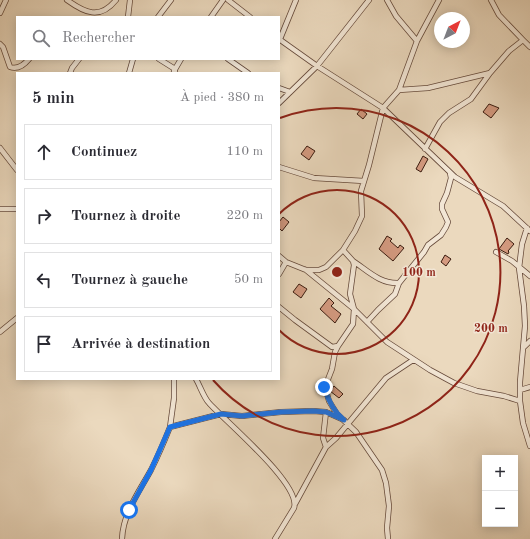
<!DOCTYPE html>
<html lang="fr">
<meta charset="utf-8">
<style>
body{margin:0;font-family:"Old Standard TT",serif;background:#f7f7f7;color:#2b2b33}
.controls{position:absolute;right:12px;bottom:12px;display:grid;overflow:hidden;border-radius:0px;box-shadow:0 2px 10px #0003}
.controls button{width:36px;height:36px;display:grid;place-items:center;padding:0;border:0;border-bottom:1px solid #e1e1e2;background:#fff;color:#2b2b33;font:20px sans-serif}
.compass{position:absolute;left:434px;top:12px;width:36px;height:36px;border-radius:50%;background:#fff;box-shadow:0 2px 10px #0003;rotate:42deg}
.stop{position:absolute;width:12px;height:12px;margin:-9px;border:3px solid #1a73e8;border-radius:50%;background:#fff}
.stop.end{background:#1a73e8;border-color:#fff;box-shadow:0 1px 4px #0008}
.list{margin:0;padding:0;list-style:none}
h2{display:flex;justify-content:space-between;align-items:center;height:52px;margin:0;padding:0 16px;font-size:17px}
h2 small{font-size:13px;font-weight:400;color:#7c7c81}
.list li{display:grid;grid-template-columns:26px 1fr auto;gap:12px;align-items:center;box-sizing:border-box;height:56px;margin:0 8px 8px;padding:0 8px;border:1px solid #e1e1e2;border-radius:0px}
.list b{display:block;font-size:15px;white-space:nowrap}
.list em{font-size:13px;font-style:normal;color:#7c7c81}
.icon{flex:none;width:22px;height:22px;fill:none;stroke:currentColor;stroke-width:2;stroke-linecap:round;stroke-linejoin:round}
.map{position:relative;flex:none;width:530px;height:539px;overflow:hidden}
.search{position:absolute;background:#fff;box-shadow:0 2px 10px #0003;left:16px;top:16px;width:264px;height:44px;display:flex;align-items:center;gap:10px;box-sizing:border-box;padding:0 14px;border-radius:0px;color:#7c7c81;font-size:15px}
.panel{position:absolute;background:#fff;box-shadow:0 2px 10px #0003;left:16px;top:72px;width:264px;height:308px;border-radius:0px}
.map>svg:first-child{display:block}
.building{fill:#d49a80;stroke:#3a1b0f}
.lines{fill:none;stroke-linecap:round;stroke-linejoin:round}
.street-casing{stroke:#664a3b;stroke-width:6}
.street{stroke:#f2e6d5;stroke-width:4.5}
.route{stroke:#1a73e8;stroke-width:5}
.ring{fill:none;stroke:#8f2418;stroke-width:2}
.centre{fill:#8f2418;stroke:#f2e6d5;stroke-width:2}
.ring-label{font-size:12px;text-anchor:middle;font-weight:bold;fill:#8f2418;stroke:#f2e6d5;stroke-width:3;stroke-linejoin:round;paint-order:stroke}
</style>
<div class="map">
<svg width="530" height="539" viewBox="0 0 530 539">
<rect width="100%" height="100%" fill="#ebd9be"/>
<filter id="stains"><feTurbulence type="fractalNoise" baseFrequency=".005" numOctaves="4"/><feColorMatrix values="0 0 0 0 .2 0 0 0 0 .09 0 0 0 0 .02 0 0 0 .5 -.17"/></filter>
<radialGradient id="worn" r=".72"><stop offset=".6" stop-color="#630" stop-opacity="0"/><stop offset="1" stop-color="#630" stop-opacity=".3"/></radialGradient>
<path class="building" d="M489 104 499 108 491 118 483 112Z
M361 109 367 114 363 119 357 114Z
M307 146 315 151 309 160 301 154Z
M423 156 428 159 421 172 416 169Z
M283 217 289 222 282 231 279 228V222Z
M387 236 392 239 390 241 398 248 400 245 404 248 393 261 379 249Z
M507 238 514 244 508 251 509 252 508 254 499 249Z
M445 255 451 259 446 266 441 262Z
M299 284 307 289 301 298 293 292Z
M329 298 334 303 331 306 341 314 335 323 320 309Z
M334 386 343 394 339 398 330 391Z"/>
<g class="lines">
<defs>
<path id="street" d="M67 0C85 13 100 20 116 0
M228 0 250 17
M491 0 499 15 523 40
M0 13 6 0
M128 17 130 0
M158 17 171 0
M211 17 223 0
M279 39 317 66 383 108 455 177 503 206 530 231
M280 39 296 0
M417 41 439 0
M0 44 3 47 10 67C18 70 24 65 29 59
M159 59 175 69V73
M228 59 248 73
M174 71 181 59
M70 73 72 68 79 59
M129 73 133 59
M279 88 290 92
M399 90 428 88 490 73 509 51 523 40 530 47
M279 103 317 66 369 0
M0 148 17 170
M425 149 440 122 449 113 471 99 490 73
M279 167 314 178 364 181
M0 209H17
M527 228 522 244 519 268 524 306 525 326 520 382V401L523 423 530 446
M343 250 353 261 354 265 350 294 354 309 387 342 430 370 454 383 477 391 504 396 520 401
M496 252 512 261 530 276
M279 256 286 262 306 270H319L326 267 343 250 355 231 362 216 361 191 369 165 383 108 399 90 417 41 396 16 387 0
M353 261C368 271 380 284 399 283
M279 274 286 262
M279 307 295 320 332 347 338 346 353 324 354 309 306 270
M367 322 378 310 395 294 399 283 424 252 428 245 441 235 446 227 448 222 442 209V204L447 193 451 178 450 173
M0 332 17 318
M338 346 335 352 332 369 325 387 329 401 337 414 356 432 382 470 386 483 389 506 387 528 388 539
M524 347 530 341
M196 379C200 386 204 398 209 403 225 421 302 485 294 508L275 539
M520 390 530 387
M326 412 323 438 326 447
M170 427 174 398V379
M295 504 326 447 336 438 386 378 413 360
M122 539C123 513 139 492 151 470 158 456 164 442 170 427L221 414 242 416 281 412 313 411 326 412 344 420"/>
</defs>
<use href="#street" class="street-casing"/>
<use href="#street" class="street"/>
</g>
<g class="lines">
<path class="route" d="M129 510 151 470 170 427 221 414 242 416 281 412 313 411 326 412 344 420C334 412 328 400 324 387"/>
</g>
<g class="ring">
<path d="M279 214A82 82 0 1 1 279 330"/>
<path d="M280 118A164 164 0 1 1 213 380"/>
</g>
<circle cx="337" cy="272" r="6" class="centre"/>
<g class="ring-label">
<text x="419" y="276">100 m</text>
<text x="491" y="332">200 m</text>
</g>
<rect width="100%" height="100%" filter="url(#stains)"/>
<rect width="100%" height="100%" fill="url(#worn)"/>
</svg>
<div class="controls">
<button>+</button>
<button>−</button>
</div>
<svg class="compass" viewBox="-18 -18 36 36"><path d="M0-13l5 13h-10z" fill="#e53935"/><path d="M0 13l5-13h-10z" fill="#7c7c81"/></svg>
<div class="stop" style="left:129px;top:510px"></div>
<div class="stop end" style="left:324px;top:387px"></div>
<div class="search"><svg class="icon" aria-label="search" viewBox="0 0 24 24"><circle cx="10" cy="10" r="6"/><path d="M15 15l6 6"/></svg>Rechercher</div>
<section class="panel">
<h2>5 min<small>À pied · 380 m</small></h2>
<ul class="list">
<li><svg class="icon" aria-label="ahead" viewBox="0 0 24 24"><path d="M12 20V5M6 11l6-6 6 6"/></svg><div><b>Continuez</b></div><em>110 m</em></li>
<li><svg class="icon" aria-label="right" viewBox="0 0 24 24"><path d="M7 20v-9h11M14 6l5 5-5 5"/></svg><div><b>Tournez à droite</b></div><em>220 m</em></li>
<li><svg class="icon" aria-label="left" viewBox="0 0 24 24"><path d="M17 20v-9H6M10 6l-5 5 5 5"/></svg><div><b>Tournez à gauche</b></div><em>50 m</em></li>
<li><svg class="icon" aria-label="arrive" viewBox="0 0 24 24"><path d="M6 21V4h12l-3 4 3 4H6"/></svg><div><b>Arrivée à destination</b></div></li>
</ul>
</section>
</div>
